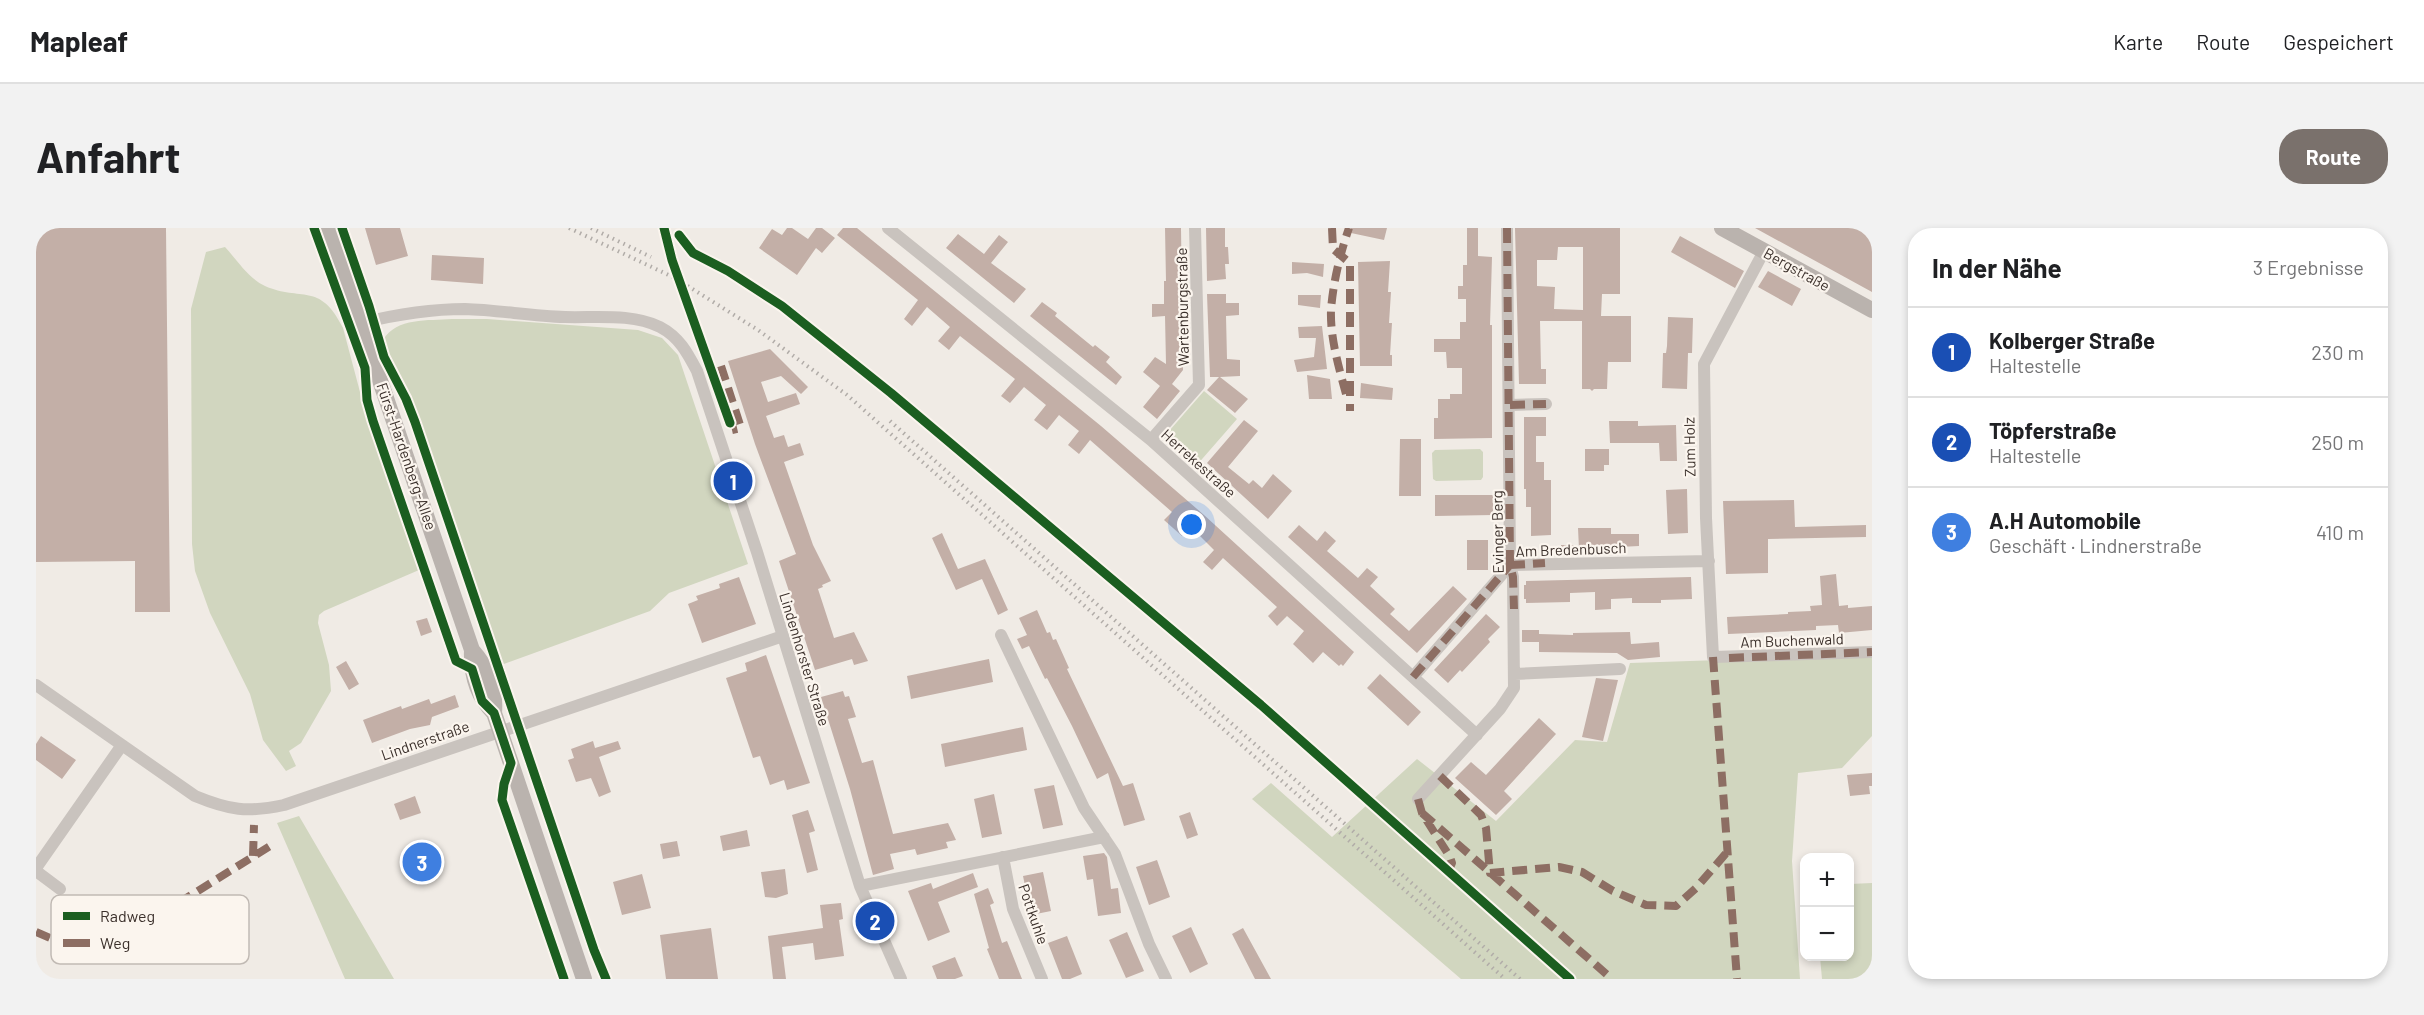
<!DOCTYPE html>
<html lang="de">
<meta charset="utf-8">
<style>
body{margin:0;font-family:Barlow,sans-serif;background:#f2f2f2;color:#202124}
.controls{position:absolute;right:18px;bottom:18px;display:grid;overflow:hidden;border-radius:12px;box-shadow:0 3px 9px #0003}
.controls button{width:54px;height:54px;display:grid;place-items:center;padding:0;border:0;border-bottom:2px solid #e0e0e0;background:#fff;color:#202124;font:30px sans-serif}
.you{position:absolute;left:1156px;top:297px;width:21px;height:21px;margin:-15px;border:4px solid #fff;border-radius:50%;background:#1a73e8;box-shadow:0 0 0 9px #1a73e833}
.badge{display:grid;place-items:center;width:39px;height:39px;border-radius:50%;background:#7a716c;color:#fff;font-size:20px;font-weight:700}
.pin{position:absolute;translate:-50% -50%;border:3px solid #fff;box-shadow:0 2px 6px #0006}
.list{margin:0;padding:0;list-style:none}
h2{display:flex;justify-content:space-between;align-items:center;height:78px;margin:0;padding:0 24px;font-size:26px}
h2 small{font-size:20px;font-weight:400;color:#757577}
.list li{display:grid;grid-template-columns:39px 1fr auto;gap:18px;align-items:center;box-sizing:border-box;height:90px;padding:0 24px;border-top:2px solid #e0e0e0}
.list b{display:block;font-size:22px;white-space:nowrap}
.list p{margin:0;font-size:20px;white-space:nowrap;color:#757577}
.list em{font-size:20px;font-style:normal;color:#757577}
.map{position:relative;flex:none;width:1836px;height:751px;overflow:hidden;border-radius:24px}
header{display:flex;align-items:center;gap:36px;box-sizing:border-box;height:84px;padding:0 30px;background:#fff;border-bottom:2px solid #e0e0e0}
header strong{font-size:28px}
nav{display:flex;gap:33px;margin-inline-start:auto;font-size:21px}
.intro{display:flex;align-items:center;justify-content:space-between;box-sizing:border-box;height:144px;padding:0 36px}
h1{margin:0;font-size:42px}
.button{padding:15px 27px;border-radius:24px;background:#7a716c;color:#fff;font-size:21px;font-weight:700}
main{display:flex;gap:36px;padding:0 36px}
aside{flex:1;background:#fff;border-radius:24px;box-shadow:0 3px 9px #0003}
.map>svg:first-child{display:block}
.green{fill:#d1d6bf}
.building{fill:#c3afa7;fill-rule:evenodd}
.lines{fill:none;stroke-linecap:round;stroke-linejoin:round}
.street{stroke:#c9c3be;stroke-width:12}
.secondary{stroke:#bab3ae;stroke-width:16}
.rail{stroke:#b1aca8;stroke-width:4;stroke-dasharray:1.5 4.5;stroke-linecap:butt}
.quiet{stroke:#8d6e63;stroke-width:8;stroke-dasharray:15 8;stroke-linecap:butt}
.cycleway-casing{stroke:#fbf5ee;stroke-width:13}
.cycleway{stroke:#1b5e20;stroke-width:9}
.labels{text-anchor:middle;dominant-baseline:central;stroke-width:4.5;stroke-linejoin:round;paint-order:stroke}
.street-label{font-size:15px;fill:#3b302b;stroke:#fbf5ee}
.key{fill:#fbf5ee;stroke:#c1bab4;stroke-width:1.5}
.key-label{font-size:16px;fill:#3b302b}
</style>
<header>
<strong>Mapleaf</strong>
<nav><a>Karte</a><a>Route</a><a>Gespeichert</a></nav>
</header>
<div class="intro"><h1>Anfahrt</h1><a class="button">Route</a></div>
<main>
<div class="map">
<svg width="1836" height="751" viewBox="0 0 1836 751">
<rect width="100%" height="100%" fill="#f0ebe5"/>
<path class="green" d="M189 19C201 32 213 51 229 58 265 74 284 53 307 100L332 194 383 342 288 383 283 387 282 395 293 437 295 463 265 515 253 523 260 538 250 543 227 512 214 466 174 385 159 343 156 316 155 81 170 24Z
M416 91H451L602 102 626 110 642 127 712 336 633 365 614 383 465 437 374 172 356 137 347 112C361 89 392 93 416 91Z
M1168 163 1201 191 1160 238 1127 210Z
M1444 221 1447 224V249L1445 252 1400 253 1397 251 1396 225 1399 222Z
M1836 427V508L1806 540 1762 545 1756 633 1764 751H1425L1216 571 1235 555 1296 609 1381 531 1460 593 1539 512 1571 514 1594 435Z
M263 588 358 751H309L241 595Z
M1836 655V751H1786L1784 729 1814 728V656Z"/>
<path class="building" d="M0 0H130L134 384H99V333L0 334Z
M329 0H364L372 28 340 37Z
M751 0H756L772 11 780 0H786L799 10 786 25 780 20 761 47 723 20 736 1 746 7Z
M807 0H821L1065 198 1168 287 1318 424 1307 438 1305 436 1303 438 1287 424 1277 435 1257 416 1268 403 1251 388 1241 398 1232 388 1241 379 1187 330 1176 342 1167 334 1178 322 1162 306 1159 309 1152 302 1146 308 1128 292 1136 284 1054 212 1043 226 1032 217 1043 203 1023 187 1011 202 998 192 1010 177 988 159 974 175 965 168 979 151 924 108 913 122 902 113 914 99 891 79 876 98 868 91 882 72 801 7Z
M1129 0H1145L1147 142 1136 156 1144 163 1121 191 1107 179 1124 158 1107 144 1119 129 1130 136 1129 88 1116 89V76H1128V53H1130Z
M1170 0H1189V19H1192L1193 36H1189L1190 51 1171 53Z
M1315 0H1351L1348 12 1315 5Z
M1431 0H1442V28L1456 29 1454 97H1456V210L1398 211V190H1402V171H1414V166H1426V140H1411L1410 124H1398V111H1424V94H1430V71H1422V58H1427V37H1431Z
M1479 0H1584V66H1566L1565 88H1595V134H1572L1571 161H1558L1556 163 1554 161H1546V93H1504L1505 141H1510V156H1483ZM1522 19H1547V82L1518 81 1519 59 1501 58V32H1521Z
M1719 0H1836V64L1774 30Z
M922 6 948 26 963 7 972 14 955 35 990 61 978 75 910 20Z
M1644 8 1708 43 1699 60 1635 24Z
M396 27 448 30 447 56 395 52Z
M1354 33 1352 64H1355L1353 95H1356L1354 127H1356V138H1324L1322 34Z
M1256 34 1288 36 1287 49 1271 45 1256 46Z
M1732 43 1765 61 1756 78 1722 59Z
M1171 66H1190V75H1203V87L1190 88 1191 131 1204 132V148L1184 149 1212 171 1199 185 1171 162 1183 149H1174Z
M1262 67H1285L1284 80 1262 77Z
M1006 74 1021 85 1019 88 1057 119 1059 117 1074 129 1070 134 1086 149 1080 157 994 88Z
M1632 89 1657 90 1656 125H1652L1651 161 1626 160 1627 125H1630L1631 118Z
M1286 98 1291 141 1261 144 1258 132 1278 129 1280 110H1263L1262 99Z
M734 121 772 159 765 166 745 148 725 154 732 174 760 165 764 176 730 188 738 210 748 207 752 219 764 215 768 227 748 234 777 317 795 353 786 357 787 359 782 361 798 410 818 404 832 433 818 437 816 431 779 442 743 333 760 326 719 216 692 133Z
M1271 147 1294 151 1296 171H1273Z
M1325 155 1357 160 1356 172 1324 170Z
M1488 189H1510V208H1500V234H1508V252H1515V307L1495 308V279H1490V261H1488Z
M1208 192 1222 203 1192 239 1213 256 1217 252 1226 260 1237 246 1256 263 1232 291 1171 235Z
M1573 193H1602V198L1640 197 1641 233H1624L1623 215H1574Z
M1364 211H1385V268H1363Z
M1549 221H1573V237H1568V243H1549Z
M1651 261 1652 305 1632 306 1630 262Z
M1399 267H1457V287L1399 288Z
M1758 272 1759 299 1830 297V309L1732 311V345L1690 346 1687 273Z
M1263 297 1281 313 1289 303 1300 313 1291 323 1322 350 1331 340 1342 349 1334 358 1359 381 1354 386 1373 403 1417 358 1431 371 1381 425 1252 309Z
M1542 300H1575V306H1603V318L1543 321Z
M906 305 922 341 949 331 972 382 962 387 946 351 920 362 896 310Z
M1431 312H1452V342H1431Z
M1525 317H1538V327L1525 328Z
M1800 346 1803 378 1812 377V380L1836 378V402L1803 405 1802 397 1780 398V402L1692 406 1691 389 1752 386V384L1775 383 1774 378 1786 377 1784 348Z
M703 349 720 396 666 415 652 376 662 372 660 368 684 360 683 356Z
M1655 349 1656 371 1625 372V375H1596V370L1575 371V381L1559 382V364L1534 365V374L1490 375V371H1488V357H1490V353Z
M1001 382 1011 405 1014 404 1017 412 1020 411 1033 440 1031 441 1087 558 1097 555 1109 592 1088 598 1072 545 1061 551 1036 498 1011 450 1009 451 993 418 986 421 981 411 991 407 983 390Z
M1450 386 1464 399 1452 411 1454 414 1426 444 1424 442 1412 455 1398 442Z
M391 390 396 404 385 408 380 393Z
M1486 402H1503V406L1537 407V405L1594 404 1595 416 1623 414 1624 429 1592 432 1581 425 1503 424V414H1486Z
M730 427 774 555 751 562 748 552 734 557 724 528 717 530 690 450 711 443 709 435Z
M953 431 957 454 875 471 871 448Z
M310 433 323 456 313 462 300 439Z
M1344 446 1385 484 1372 498 1331 460Z
M1560 450 1582 452 1567 513 1546 509Z
M807 463 809 469 813 468 820 489 812 491 826 535 837 532 857 606 912 595 920 612 910 614 912 620 881 627 879 621 854 626 858 641 837 647 814 561 785 469Z
M419 467 423 479 396 489 394 497 374 501 336 515 327 492 365 478 366 481 393 471 395 476Z
M1503 490 1520 506 1468 563 1476 571 1460 587 1419 550 1435 534 1450 547Z
M987 499 991 522 909 539 905 516Z
M5 508 40 532 26 551 0 532V516Z
M557 513 559 520 582 513 585 521 563 529 575 564 563 569 555 550 540 554 532 532 538 530 535 521Z
M1836 545V558H1833L1834 566 1814 568 1811 547Z
M1018 557 1027 597 1007 601 998 561Z
M958 566 966 606 946 610 938 571Z
M379 568 385 585 364 592 358 576Z
M772 582 779 603 773 605 782 642 771 645 756 587Z
M1154 584 1162 607 1151 611 1143 588Z
M711 602 714 618 687 623 684 608Z
M641 613 644 628 627 631 624 616Z
M1068 625 1071 629 1075 661 1082 660 1085 685 1062 688 1057 651 1051 652 1047 628Z
M1121 632 1134 669 1113 677 1100 639Z
M749 641 752 666 740 670 729 669 725 644Z
M1007 644 1015 683 995 687 987 648Z
M937 645 942 659 902 674 914 704 892 713 872 663 895 655 897 661Z
M606 646 615 680 586 687 577 654Z
M952 660 958 675 954 677 966 715 971 713 986 751H963L951 721 953 720 938 666Z
M805 675 807 691 803 692 808 728 779 732 777 715 746 719 750 751H737L732 708 787 700 784 677Z
M1155 699 1172 736 1154 745 1136 708Z
M675 700 682 751H630L624 707Z
M1207 700 1235 751H1219L1196 706Z
M1091 704 1108 743 1090 750 1073 712Z
M1031 708 1046 746 1034 751H1026L1012 715Z
M919 729 927 748 919 751H901L896 738Z"/>
<g class="lines">
<path class="street" d="M852 0 1115 212 1441 507
M1728 23 1668 136 1670 290 1677 429 1836 424
M325 95C358 87 394 81 429 81 462 82 495 88 529 89 559 90 596 85 624 99 643 109 651 124 661 143L721 324 824 658 865 751
M1474 177 1510 176
M1115 212 1163 157 1159 0
M1474 337 1673 333
M965 407 1048 580 1079 626 1113 716 1130 751
M1479 446 1584 441
M1377 449 1474 337
M0 457 159 568C193 582 211 585 248 577L747 408
M1382 571 1464 481 1478 460 1477 349 1474 337 1471 0
M967 629 977 681 1006 751
M0 640 86 517
M0 643 24 661
M824 658 1068 609"/>
<path class="secondary" d="M292 0 436 422C435 446 441 468 458 485
M1686 0 1836 82
M436 422C452 440 460 461 458 485L548 751"/>
<path class="rail" d="M533 0 639 50 722 102 811 167 1469 751
M555 0 615 29
M854 193 1484 751"/>
<path class="quiet" d="M1296 0 1297 21 1314 35V183
M1471 0 1474 337 1477 349 1478 381
M685 138 705 200 696 202
M1310 166C1303 140 1294 110 1295 82 1297 55 1304 26 1313 0
M1474 177 1510 176
M1474 337 1509 335
M1677 429 1701 751
M1693 430 1836 424
M1377 449 1474 337
M1404 548 1445 587 1450 600 1454 645 1523 639 1546 644 1577 663 1610 677 1640 678 1660 660 1692 623
M1382 571 1386 585 1414 629 1416 635 1413 642
M1386 585 1576 751
M217 628 218 597
M0 704 51 726 62 725 239 615"/>
<defs>
<path id="cycleway" d="M278 0 329 140 331 172 337 193 420 433 436 441 446 473 458 485 475 535 468 556 466 572 528 751
M306 0 333 78 348 129 370 171 379 194 558 722 570 751
M628 0 636 32 694 195
M643 7 657 25 692 43 746 78 855 165 1225 477 1534 751"/>
</defs>
<use href="#cycleway" class="cycleway-casing"/>
<use href="#cycleway" class="cycleway"/>
</g>
<g class="labels">
<g class="street-label">
<text transform="translate(1761 41) rotate(29)">Bergstraße</text>
<text transform="translate(1146 79) rotate(-91)">Wartenburgstraße</text>
<text transform="translate(1653 219) rotate(-91)">Zum Holz</text>
<text transform="translate(371 228) rotate(71)">Fürst-Hardenberg-Allee</text>
<text transform="translate(1163 235) rotate(42)">Herrekestraße</text>
<text transform="translate(1461 304) rotate(-91)">Evinger Berg</text>
<text transform="translate(1535 321) rotate(-2)">Am Bredenbusch</text>
<text transform="translate(1756 412) rotate(-2)">Am Buchenwald</text>
<text transform="translate(769 431) rotate(73)">Lindenhorster Straße</text>
<text transform="translate(389 512) rotate(-19)">Lindnerstraße</text>
<text transform="translate(998 686) rotate(71)">Pottkuhle</text>
</g>
</g>
<rect x="15" y="667" width="198" height="69" rx="9" class="key"/>
<rect x="27" y="684" width="27" height="8" fill="#1b5e20"/>
<rect x="27" y="711" width="27" height="8" fill="#8d6e63"/>
<g class="key-label">
<text x="64" y="694">Radweg</text>
<text x="64" y="721">Weg</text>
</g>
</svg>
<div class="controls">
<button>+</button>
<button>−</button>
</div>
<div class="you"></div>
<div class="pin badge" style="left:697px;top:253px;background:#1a4fb4">1</div>
<div class="pin badge" style="left:839px;top:693px;background:#1a4fb4">2</div>
<div class="pin badge" style="left:386px;top:634px;background:#3f7fe0">3</div>
</div>
<aside>
<h2>In der Nähe<small>3 Ergebnisse</small></h2>
<ul class="list">
<li><span class="badge" style="background:#1a4fb4">1</span><div><b>Kolberger Straße</b><p>Haltestelle</p></div><em>230 m</em></li>
<li><span class="badge" style="background:#1a4fb4">2</span><div><b>Töpferstraße</b><p>Haltestelle</p></div><em>250 m</em></li>
<li><span class="badge" style="background:#3f7fe0">3</span><div><b>A.H Automobile</b><p>Geschäft · Lindnerstraße</p></div><em>410 m</em></li>
</ul>
</aside>
</main>
